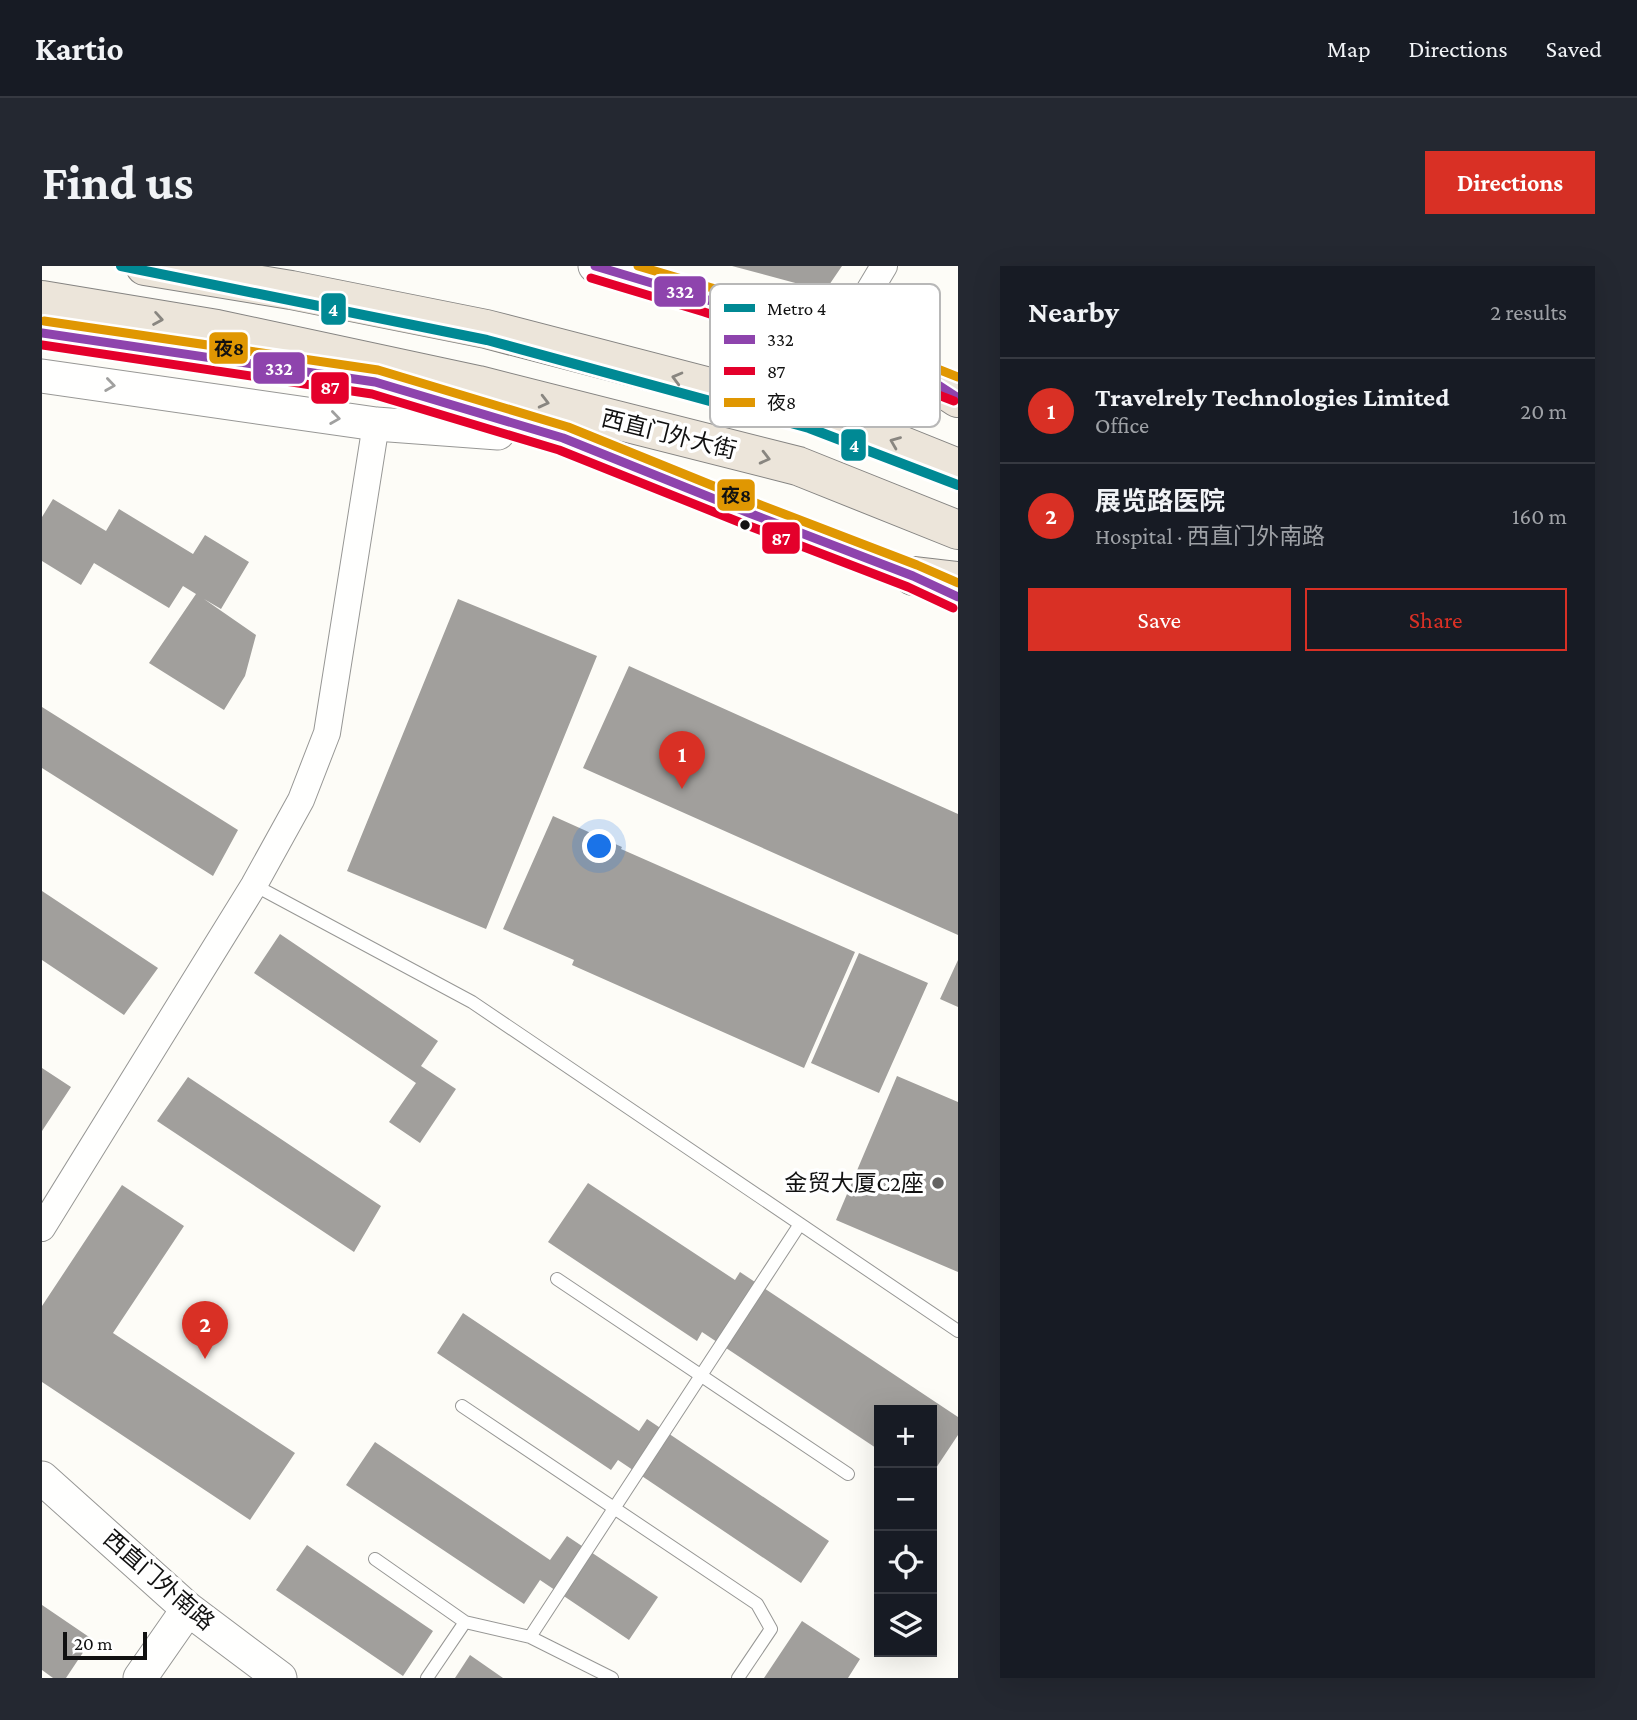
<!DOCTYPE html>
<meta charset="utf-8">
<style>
body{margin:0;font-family:"Crimson Pro","Noto Sans SC",serif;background:#242831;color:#f1f3f6}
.controls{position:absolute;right:21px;bottom:21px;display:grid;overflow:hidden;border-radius:0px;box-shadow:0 7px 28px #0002}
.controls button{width:63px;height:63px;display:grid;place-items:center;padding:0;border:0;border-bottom:2px solid #363941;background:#171b24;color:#f1f3f6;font:35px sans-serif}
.scale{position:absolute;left:21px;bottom:18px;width:84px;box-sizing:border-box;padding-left:7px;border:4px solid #111;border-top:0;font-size:19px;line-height:24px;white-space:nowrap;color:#111;-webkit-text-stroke:5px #fff;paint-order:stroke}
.you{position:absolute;left:558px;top:581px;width:24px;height:24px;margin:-18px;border:5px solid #fff;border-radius:50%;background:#1a73e8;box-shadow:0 0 0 10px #1a73e833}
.badge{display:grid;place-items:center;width:46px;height:46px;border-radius:50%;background:#d93025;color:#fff;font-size:23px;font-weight:700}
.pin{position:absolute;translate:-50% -58px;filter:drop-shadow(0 2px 4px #0008)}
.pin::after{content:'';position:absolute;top:37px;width:24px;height:21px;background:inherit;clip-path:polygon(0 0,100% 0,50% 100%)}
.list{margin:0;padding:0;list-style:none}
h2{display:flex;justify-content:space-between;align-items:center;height:91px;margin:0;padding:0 28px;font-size:30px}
h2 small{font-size:23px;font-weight:400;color:#9ea1a6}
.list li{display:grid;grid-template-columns:46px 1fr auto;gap:21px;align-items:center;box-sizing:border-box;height:105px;padding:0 28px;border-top:2px solid #363941}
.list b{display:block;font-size:26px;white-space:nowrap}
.list p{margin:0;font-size:23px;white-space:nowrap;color:#9ea1a6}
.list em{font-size:23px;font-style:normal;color:#9ea1a6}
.actions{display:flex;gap:14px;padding:21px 28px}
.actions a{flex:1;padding:16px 0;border:2px solid #d93025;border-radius:0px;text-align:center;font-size:24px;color:#d93025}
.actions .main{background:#d93025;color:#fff}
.icon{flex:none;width:38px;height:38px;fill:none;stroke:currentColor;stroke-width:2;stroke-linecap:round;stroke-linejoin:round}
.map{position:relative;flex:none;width:916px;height:1412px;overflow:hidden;border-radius:0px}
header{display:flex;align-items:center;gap:42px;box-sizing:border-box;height:98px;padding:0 35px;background:#171b24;border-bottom:2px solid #363941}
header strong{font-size:33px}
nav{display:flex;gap:38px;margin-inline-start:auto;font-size:24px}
.intro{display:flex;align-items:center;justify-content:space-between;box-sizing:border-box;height:168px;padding:0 42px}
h1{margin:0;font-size:49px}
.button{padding:18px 32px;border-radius:0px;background:#d93025;color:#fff;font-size:24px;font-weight:700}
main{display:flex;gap:42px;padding:0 42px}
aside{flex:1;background:#171b24;border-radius:0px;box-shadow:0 7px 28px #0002}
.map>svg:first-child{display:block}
.building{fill:#a19f9c}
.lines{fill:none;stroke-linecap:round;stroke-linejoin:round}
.service-casing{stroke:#979795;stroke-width:14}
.minor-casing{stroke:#979795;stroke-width:28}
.tertiary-casing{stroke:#979795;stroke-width:35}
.trunk-casing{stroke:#858482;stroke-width:40}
.service{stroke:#fffffe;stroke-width:12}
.minor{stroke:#fffffe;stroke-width:26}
.tertiary{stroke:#fffffe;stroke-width:33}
.trunk{stroke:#ece5da;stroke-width:38}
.bus-1-casing{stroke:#fff;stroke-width:14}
.bus-2-casing{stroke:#fff;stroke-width:14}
.bus-3-casing{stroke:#fff;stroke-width:14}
.bus-1{stroke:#8e44ad;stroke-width:9}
.bus-2{stroke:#e4002b;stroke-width:9}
.bus-3{stroke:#e09702;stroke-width:9}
.metro-1-casing{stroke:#fff;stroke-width:16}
.metro-1{stroke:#008994;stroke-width:10}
.oneway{stroke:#898680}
.oneway2{stroke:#a0a09f}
.bus-dot{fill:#111;stroke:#fff;stroke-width:2.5}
.poi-dot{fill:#646362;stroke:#fff;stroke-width:2.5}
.labels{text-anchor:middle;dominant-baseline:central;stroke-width:7;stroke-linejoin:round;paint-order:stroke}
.street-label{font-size:23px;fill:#111;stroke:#fff}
.poi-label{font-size:23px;fill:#111;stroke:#fff;text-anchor:end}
.key{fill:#fff;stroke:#b8b8b8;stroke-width:2}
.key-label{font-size:19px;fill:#111}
.line-badge{stroke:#fff;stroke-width:2.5}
.badge-label{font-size:19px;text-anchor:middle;font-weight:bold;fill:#fff}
.pale-badge-label{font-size:19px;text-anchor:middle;font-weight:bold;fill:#111}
</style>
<header>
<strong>Kartio</strong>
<nav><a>Map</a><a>Directions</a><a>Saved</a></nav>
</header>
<div class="intro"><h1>Find us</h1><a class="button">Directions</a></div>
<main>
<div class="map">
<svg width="916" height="1412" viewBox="0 0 916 1412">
<rect width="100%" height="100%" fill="#fdfcf7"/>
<path class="building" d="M690 0H800L783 25Z
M11 233 64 265 77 243 151 288 163 269 207 296 179 343 162 333 214 369 203 410 182 444 107 397 154 328 141 320 127 342 52 297 39 319 0 295V251Z
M416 333 555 390 444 663 305 605Z
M587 400 916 548V669L541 502Z
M0 441 196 564 171 610 0 502Z
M511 550 580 581 579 583 813 686 762 802 530 699 532 694 461 663Z
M0 625 116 702 82 749 0 694Z
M238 668 396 775 379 800 414 823 378 877 347 856 374 817 212 707Z
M817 687 886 717 837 827 769 797Z
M916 694V741L898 733Z
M0 802 29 821 0 865Z
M855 810 916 836V1006L794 954Z
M146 811 339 940 312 986 115 855Z
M546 917 693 1014 698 1006 916 1151V1169L890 1208V1144H837V1184L660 1066 655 1075 506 976Z
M80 919 142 960 71 1067 253 1187 208 1254 0 1116V1040Z
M421 1047 597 1165 605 1153 787 1275 759 1317 576 1194 569 1204 395 1087Z
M333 1176 508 1294 525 1270 616 1331 587 1374 498 1314 482 1338 304 1219Z
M265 1279 391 1365 361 1410 234 1324Z
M0 1339 50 1373 24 1412H11L0 1404Z
M760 1355 818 1393 806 1412H722Z
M428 1389 461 1412H413Z"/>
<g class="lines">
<defs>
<path id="service" d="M212 619 430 736 916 1065
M515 1013 806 1208
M420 1140 715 1338 729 1363 696 1412
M333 1293 423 1356
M488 1371 570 1412
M385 1412 423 1356 488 1371 758 958"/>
<path id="minor" d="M796 77 842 0
M0 962 212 619 259 534 285 467 334 158"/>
<path id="tertiary" d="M553 0 666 34 796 77 887 113
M0 67 333 116 521 172 707 247 871 310
M0 110 334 158 456 167
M0 1212 146 1343 238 1412
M98 1412 146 1343"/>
<path id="trunk" d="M103 0 249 24 444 63 799 155 916 202
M0 34 175 63 436 119 756 200 916 264
M887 113 916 132
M871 310 916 315"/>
</defs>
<use href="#service" class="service-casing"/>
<use href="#minor" class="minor-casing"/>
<use href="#tertiary" class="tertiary-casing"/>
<use href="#trunk" class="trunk-casing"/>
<use href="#service" class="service"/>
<use href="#minor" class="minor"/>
<use href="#tertiary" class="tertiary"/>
<use href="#trunk" class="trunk"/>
<defs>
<path id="bus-1" d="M553 0 666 34 796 77 887 113 916 132
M0 67 333 116 521 172 707 247 871 310 916 331"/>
<path id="bus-2" d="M549 12 662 46 792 89 912 135
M0 79 330 128 517 184 702 258 866 321 911 342"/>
<path id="bus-3" d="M596 0 670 22 800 65 916 111
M2 55 336 104 526 161 711 236 875 299 916 317"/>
</defs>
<use href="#bus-1" class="bus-1-casing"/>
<use href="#bus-2" class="bus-2-casing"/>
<use href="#bus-3" class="bus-3-casing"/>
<use href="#bus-1" class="bus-1"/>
<use href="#bus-2" class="bus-2"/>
<use href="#bus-3" class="bus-3"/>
<defs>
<path id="metro-1" d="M79 0 445 74 767 162 916 219"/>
</defs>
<use href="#metro-1" class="metro-1-casing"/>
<use href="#metro-1" class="metro-1"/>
</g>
<defs><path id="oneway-chevron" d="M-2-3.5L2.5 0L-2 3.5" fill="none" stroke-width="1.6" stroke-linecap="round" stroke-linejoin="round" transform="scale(1.75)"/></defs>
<g class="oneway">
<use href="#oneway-chevron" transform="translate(116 53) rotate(10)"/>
<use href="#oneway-chevron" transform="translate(635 112) rotate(-165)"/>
<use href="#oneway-chevron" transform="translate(502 136) rotate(14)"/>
<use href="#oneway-chevron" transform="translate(853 176) rotate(-158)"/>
<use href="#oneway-chevron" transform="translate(723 192) rotate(14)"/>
</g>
<g class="oneway2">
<use href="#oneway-chevron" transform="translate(68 119) rotate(8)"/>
<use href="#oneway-chevron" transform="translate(293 152) rotate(8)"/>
</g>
<circle class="bus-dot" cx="703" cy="259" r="6"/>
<circle class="poi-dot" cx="896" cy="917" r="7"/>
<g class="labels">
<g class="street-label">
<text transform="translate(627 168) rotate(14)">西直门外大街</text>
<text transform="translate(117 1314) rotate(41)">西直门外南路</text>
</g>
<g class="poi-label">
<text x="882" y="917">金贸大厦C2座</text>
</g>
</g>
<rect x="668" y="18" width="230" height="143" rx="10" class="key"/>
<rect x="682" y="38" width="31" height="8" fill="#008994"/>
<rect x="682" y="69" width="31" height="9" fill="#8e44ad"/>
<rect x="682" y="101" width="31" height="8" fill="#e4002b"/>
<rect x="682" y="132" width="31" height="9" fill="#e09702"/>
<g class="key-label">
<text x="725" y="49">Metro 4</text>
<text x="725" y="80">332</text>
<text x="725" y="112">87</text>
<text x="725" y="143">夜8</text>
</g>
<g class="line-badge">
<rect x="611" y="9" width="54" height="33" rx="7" fill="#8e44ad"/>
<rect x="278" y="26" width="27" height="34" rx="7" fill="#008994"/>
<rect x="166" y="65" width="41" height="34" rx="7" fill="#e09702"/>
<rect x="210" y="85" width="54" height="34" rx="7" fill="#8e44ad"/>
<rect x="268" y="105" width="40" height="34" rx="7" fill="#e4002b"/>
<rect x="798" y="162" width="27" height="34" rx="7" fill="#008994"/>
<rect x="674" y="212" width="40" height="34" rx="7" fill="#e09702"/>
<rect x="719" y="255" width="40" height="34" rx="7" fill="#e4002b"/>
</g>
<g class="badge-label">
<text x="638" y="32">332</text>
<text x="291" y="50">4</text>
<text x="237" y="109">332</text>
<text x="288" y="128">87</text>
<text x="812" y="186">4</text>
<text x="739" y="279">87</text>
</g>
<g class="pale-badge-label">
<text x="187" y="89">夜8</text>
<text x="694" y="236">夜8</text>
</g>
</svg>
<div class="controls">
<button>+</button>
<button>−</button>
<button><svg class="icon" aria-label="locate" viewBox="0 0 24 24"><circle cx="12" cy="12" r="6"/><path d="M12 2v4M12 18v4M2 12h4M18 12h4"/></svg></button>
<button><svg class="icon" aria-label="layers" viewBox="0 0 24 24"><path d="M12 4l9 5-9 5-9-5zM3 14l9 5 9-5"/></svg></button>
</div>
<div class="scale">20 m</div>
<div class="you"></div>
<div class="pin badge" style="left:640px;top:523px">1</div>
<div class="pin badge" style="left:163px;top:1093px">2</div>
</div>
<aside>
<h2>Nearby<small>2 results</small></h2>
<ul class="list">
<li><span class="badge">1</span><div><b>Travelrely Technologies Limited</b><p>Office</p></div><em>20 m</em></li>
<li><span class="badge">2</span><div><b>展览路医院</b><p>Hospital · 西直门外南路</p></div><em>160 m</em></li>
</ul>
<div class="actions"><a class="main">Save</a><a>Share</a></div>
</aside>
</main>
